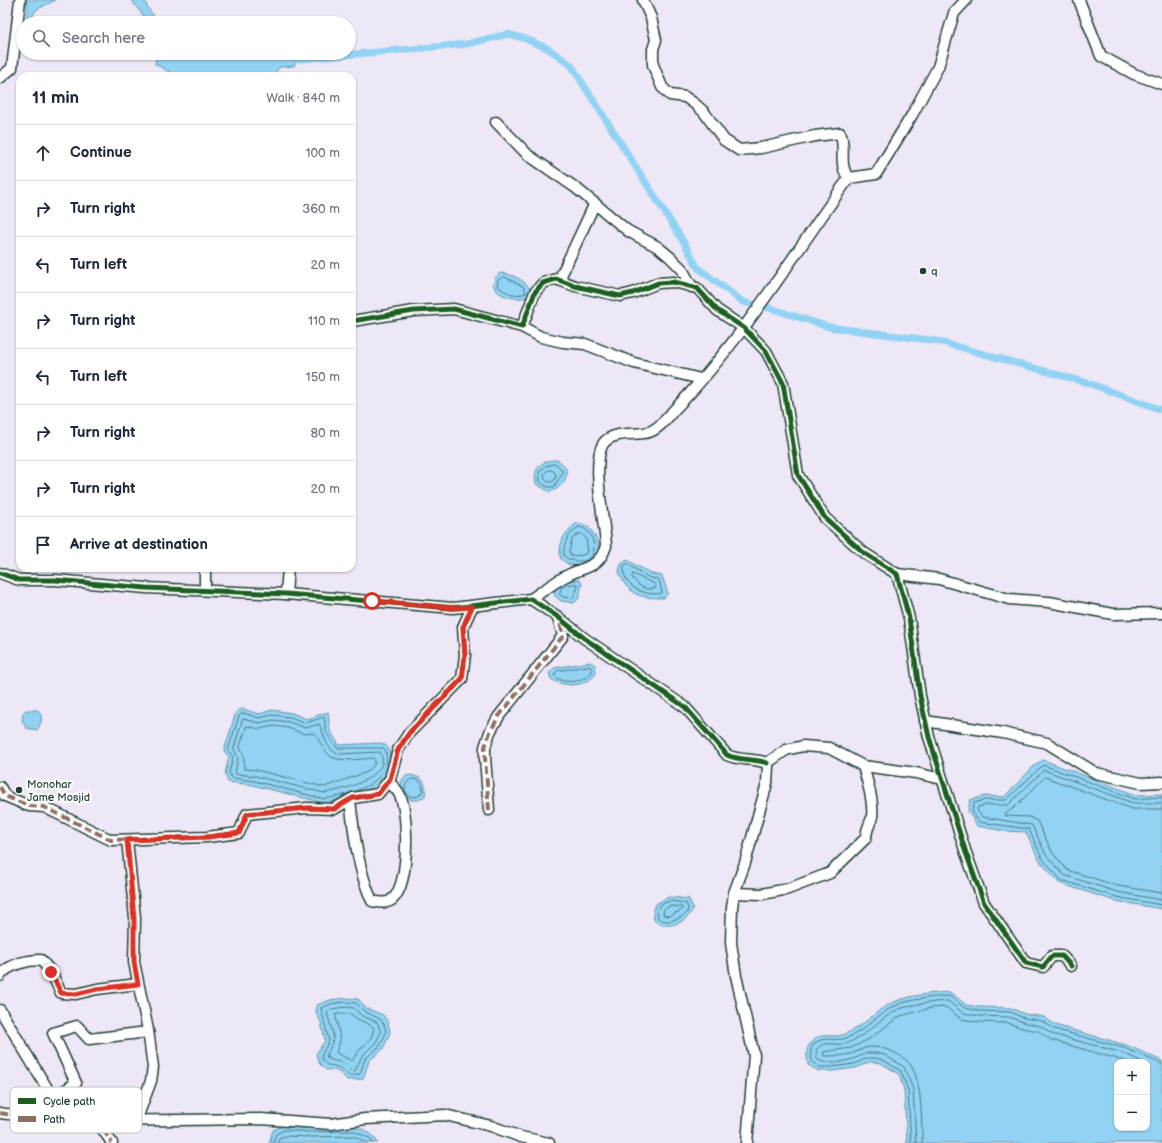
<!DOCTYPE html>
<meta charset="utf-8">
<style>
body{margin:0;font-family:"Balsamiq Sans",sans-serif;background:#f2f2f3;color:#1f2937}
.controls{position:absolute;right:12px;bottom:12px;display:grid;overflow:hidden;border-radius:8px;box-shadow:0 1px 3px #0004}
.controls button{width:36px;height:36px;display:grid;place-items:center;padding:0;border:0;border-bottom:1px solid #e0e1e3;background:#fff;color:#1f2937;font:20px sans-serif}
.stop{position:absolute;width:12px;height:12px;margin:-9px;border:3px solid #d93025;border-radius:50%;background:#fff}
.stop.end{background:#d93025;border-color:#fff;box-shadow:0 1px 4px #0008}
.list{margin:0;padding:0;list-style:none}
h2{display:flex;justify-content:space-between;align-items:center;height:52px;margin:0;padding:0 16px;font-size:17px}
h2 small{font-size:13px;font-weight:400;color:#747a83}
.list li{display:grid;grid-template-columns:26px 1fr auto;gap:12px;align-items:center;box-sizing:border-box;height:56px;padding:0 16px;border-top:1px solid #e0e1e3}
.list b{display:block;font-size:15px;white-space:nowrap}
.list em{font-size:13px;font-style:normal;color:#747a83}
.icon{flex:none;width:22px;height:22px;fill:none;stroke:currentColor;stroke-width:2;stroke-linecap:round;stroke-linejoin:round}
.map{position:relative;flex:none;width:1162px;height:1143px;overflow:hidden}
.search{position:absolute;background:#fff;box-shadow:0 1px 3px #0004;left:16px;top:16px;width:340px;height:44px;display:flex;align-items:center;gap:10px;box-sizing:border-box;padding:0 14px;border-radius:22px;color:#747a83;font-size:15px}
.panel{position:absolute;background:#fff;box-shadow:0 1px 3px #0004;left:16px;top:72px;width:340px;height:500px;border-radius:12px}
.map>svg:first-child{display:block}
</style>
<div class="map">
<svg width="1162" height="1143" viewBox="0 0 1162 1143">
<rect width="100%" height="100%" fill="#eee7f5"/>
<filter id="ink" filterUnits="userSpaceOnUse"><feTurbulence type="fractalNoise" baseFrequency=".025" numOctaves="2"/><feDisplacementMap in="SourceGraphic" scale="8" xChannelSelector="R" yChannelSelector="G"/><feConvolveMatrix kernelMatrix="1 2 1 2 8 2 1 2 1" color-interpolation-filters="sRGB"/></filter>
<g filter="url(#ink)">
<g fill="#92d3f4" stroke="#6497a7" fill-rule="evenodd">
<polygon points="25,0 55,0 36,10 30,21 27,22 27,4"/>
<polygon points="131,0 145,0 147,7 159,23 149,23"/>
<polygon points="157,53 296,53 298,59 294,66 279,67 274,76 177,76 155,64"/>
<path d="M500 273C511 273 531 282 531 295 517 305 478 291 500 273Z"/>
<path d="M552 460H558C560 462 564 465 565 467 571 477 559 490 550 492L536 484C533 470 539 463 552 460Z"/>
<path d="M577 523C594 524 605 549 594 560 588 566 577 565 569 565L560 558C559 542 564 532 577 523Z"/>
<path d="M627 560 652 574 662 576 668 593 664 598C641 598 628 596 619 572L621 564Z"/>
<polygon points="572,580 579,580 582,583 579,598 574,603 561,601 555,596 554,592 560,584"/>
<path d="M590 662 595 665 596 674C584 687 566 688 551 679L549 673 554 668Z"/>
<path d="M242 709 259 714 272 710 292 713 307 719 328 712 330 730 339 745 380 743C388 745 389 748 390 756 393 788 348 799 324 803L253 785 228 782 225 774 229 757 224 751 235 715 237 711Z"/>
<path d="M26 710H38C44 718 41 723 37 730L26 728 22 720 23 713Z"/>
<polygon points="1043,760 1136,795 1162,794 1162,909 1115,901 1059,883 1039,860 1026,832 1004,831 977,826 968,811 970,800 985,796 1004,797 1035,765"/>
<path d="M409 775C422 776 428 783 425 796L418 800H411L402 793 401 783 404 777Z"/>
<path d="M669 897 689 899 693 908C689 922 665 932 654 920L653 909 657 903Z"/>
<path d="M950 992 966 1005 979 1007 1011 1008 1025 1014 1044 1017 1055 1025 1126 1045 1162 1061V1143H907L904 1090 899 1074 881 1063 874 1062H869L856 1068 832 1071H819L808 1065C807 1056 805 1049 811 1042 820 1031 834 1039 845 1034 864 1027 876 1009 894 1002 910 995 933 993 950 992ZM1117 1062H1147V1128H1117Z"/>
<path d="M346 998 358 999 366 1008 383 1015 388 1022 390 1033 383 1049 369 1061 363 1079 347 1080C340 1072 337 1069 326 1070L319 1063 316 1054 325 1041 321 1022 316 1013 317 1005 330 1000Z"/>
<path d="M283 1126C292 1127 302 1128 311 1128 334 1128 365 1119 378 1143H269L273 1130Z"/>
</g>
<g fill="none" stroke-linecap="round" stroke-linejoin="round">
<g stroke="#4d7981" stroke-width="1">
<path d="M505 277 524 287 526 293C516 297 504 293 497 285L498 280Z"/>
<polygon points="556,464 562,470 562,474 554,487 547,487 540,482 539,472 546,466"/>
<circle cx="550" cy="476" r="6"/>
<path d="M579 527C591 528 597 545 592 555 588 564 570 562 564 556 563 543 568 533 579 527Z"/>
<polygon points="580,533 586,538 588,552 583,555 572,556 569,552 572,539"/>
<path d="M627 564 650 578 659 579 662 593C646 597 621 587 624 566Z"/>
<path d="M633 574 655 584 656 588C644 591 638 586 632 577Z"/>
<polygon points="573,584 577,584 578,587 573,598 563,597 559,594 562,587"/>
<path d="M589 666 592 668V672C584 682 563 686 554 675L557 671Z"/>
<path d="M243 713 259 718 272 715 290 717 306 723 324 717 326 732 337 748H384C387 753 387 758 386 763 382 787 344 796 324 799L254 781 232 778 229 773 233 757 228 750 239 716Z"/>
<path d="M243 719 259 723 273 720 289 722 306 728 319 724C324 733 326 751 339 754L380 752C394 777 340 791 324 793L255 776 236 774 235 772 238 758 234 749Z"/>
<path d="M247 726 259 729 274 726 288 728 304 734 314 733C319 739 322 748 328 754 335 763 362 759 373 758L375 760 374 765 367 772 324 787 256 770 244 769V756L240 747Z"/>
<circle cx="414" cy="788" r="9"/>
<polyline points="1162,797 1135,799 1043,765 1006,800 985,800 974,803 972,811 979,822 1029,829 1042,858 1061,880 1116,897 1162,905"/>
<polyline points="1162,803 1133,803 1044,770 1008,805 986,805 978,807 977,810 982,817 1032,825 1046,855 1064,875 1117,892 1162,900"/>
<polyline points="1162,809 1132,809 1045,777 1014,808 1005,814 1006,816 1029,817 1037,821 1052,852 1067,870 1118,886 1162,893"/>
<path d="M670 901 686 903 688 908 687 913C679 919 667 925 658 918L657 911 660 905Z"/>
<polygon points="671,906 682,907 683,909 670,916 663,915 664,909"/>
<path d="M346 1002 356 1003 364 1011 380 1019 384 1024 386 1032 380 1046 365 1059 360 1074 349 1076C342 1068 338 1066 327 1065L323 1061 321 1056 329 1041 321 1008 331 1004Z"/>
<path d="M346 1007 354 1008 362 1016 377 1022 381 1032 376 1042 362 1056 355 1071C349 1071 349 1066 344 1064 338 1060 330 1062 326 1056 338 1034 332 1034 327 1012L332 1009Z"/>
<path d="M336 1014H351C359 1022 368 1022 374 1028L371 1038 358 1052 352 1061 336 1053 340 1041Z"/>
<polyline points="273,1143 276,1134 284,1130 310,1132 354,1131 371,1139 373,1143"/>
<polyline points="278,1143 279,1138 285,1136 310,1137 353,1136 368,1143"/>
<path d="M911 1143 908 1090 901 1071 883 1060 875 1058H868L854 1064 832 1067H820L812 1062C811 1055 809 1050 814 1044 823 1035 836 1042 847 1038 865 1031 877 1014 895 1006 909 999 933 997 949 996L965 1008 979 1011 1010 1012 1024 1018 1042 1021 1054 1029 1124 1048 1162 1064"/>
<path d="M916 1143 913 1089 904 1067 885 1055 875 1053H867L853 1059 841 1062H822L817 1059C816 1054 815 1050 819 1047 826 1040 839 1047 848 1043 867 1035 879 1019 897 1010 910 1004 933 1002 948 1001L963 1013 979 1016 1009 1017 1023 1022 1040 1026 1052 1034 1123 1053 1143 1062"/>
<path d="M922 1143C922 1122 922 1085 912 1067 904 1054 883 1046 869 1047 862 1048 857 1052 851 1054 843 1056 833 1056 824 1056L823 1052 851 1048 869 1039 900 1016 931 1008 946 1007 961 1019 978 1022 1008 1023 1022 1028 1038 1031 1051 1040 1128 1062"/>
</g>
<polyline stroke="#92d3f4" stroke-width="7" points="289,60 467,44 508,34 526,39 549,49 571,65 683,241 698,268 743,302 773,309 829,327 937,341 1088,383 1162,410"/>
<defs>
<g id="minor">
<path d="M643 0 651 18 656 40 653 49V65L662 87 670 95 685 97 695 104 704 112 724 140 739 150 761 148 815 136 840 133C847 147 837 165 849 178"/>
<polyline points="1079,0 1101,56 1134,74 1162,84"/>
<polyline points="0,78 12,68 20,0"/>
<polyline points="496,122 528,155 576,188 628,231 658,247 670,257 682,269 692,287"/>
<polyline points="559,280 595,203"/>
<polyline points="352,321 414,311 454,309 522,327 535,292 543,283 556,279 575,286 620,296 633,293 658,283 674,282 697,288 717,310 744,328 766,351 783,383 798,475 825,518 864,553 897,574 909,618 920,696 929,737 966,853 984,903 1026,963 1043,967 1052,956 1062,956 1071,966"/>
<polyline points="522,327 541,337 563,342 585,344 634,363 701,379"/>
<polyline points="205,568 205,590"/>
<path d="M0 573 19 580H55L146 588 286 594 453 608 531 599 558 617 584 638 685 707 727 755C739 761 754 758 767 763"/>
<polyline points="897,574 939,579 1009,599 1049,602 1113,614 1162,613"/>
<polyline points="286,594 288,568"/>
<path d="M531 599C543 591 556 581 568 575 586 566 599 568 606 546 605 522 591 464 603 444 612 430 636 436 649 432 659 429 667 418 674 410 742 341 792 256 849 178L876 174 912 115 938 67 954 13 966 0"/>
<polyline points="925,721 1003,733 1047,743 1096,773 1141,783 1162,782"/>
<polyline points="767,763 786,750 803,746 829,748 863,766 916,773 942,779"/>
<polyline points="0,787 5,796 29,806 44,807 111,840 207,837 239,833 247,814 307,808 334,809 353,798 378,794 390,779 398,750 409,733 462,679 465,655 463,627 472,607"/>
<path d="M350 800C354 834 358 870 372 901 378 902 384 904 390 901 410 890 408 820 402 801 400 792 395 787 388 782"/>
<polyline points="489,810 485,758 485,747 490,732 499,716 563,636 558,617"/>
<polyline points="127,840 135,918 134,962 148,1030 153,1067 151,1081 136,1121"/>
<path d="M734 893 762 894 788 889 830 873 866 838C866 829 870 825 872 817 874 801 867 781 863 766"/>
<path d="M0 976C8 964 28 960 41 960L51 972 61 993 76 994 97 989 138 984"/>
<polyline points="0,1010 53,1098 76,1083 53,1033 77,1026 89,1039 148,1032"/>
<path d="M0 1113C13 1116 21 1113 33 1111 40 1110 88 1118 94 1121 102 1126 107 1136 112 1143"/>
<polyline points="94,1121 261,1119 331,1124 365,1119 445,1115 491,1126 521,1137 549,1143"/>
<polyline points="747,1143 754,1055 736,976 731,943 732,907 734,893 745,863 767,783 768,766 767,763"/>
</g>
</defs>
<use href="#minor" stroke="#1f3d34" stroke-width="13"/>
<use href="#minor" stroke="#fff" stroke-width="10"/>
<g stroke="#8d6e63" stroke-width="4" stroke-dasharray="8 4" stroke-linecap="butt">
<polyline points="0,787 5,796 29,806 44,807 111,840 207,837 239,833 247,814 307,808 334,809 353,798 378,794 390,779 398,750 409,733 462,679 465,655 463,627 472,607"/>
<polyline points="489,810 485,758 485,747 490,732 499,716 563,636 559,619"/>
<path d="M0 1113C13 1116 21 1113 33 1111 40 1110 88 1118 94 1121 102 1126 107 1136 112 1143"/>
</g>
<defs>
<g id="cycleway">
<polyline points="352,321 414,311 454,309 522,327 535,292 543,283 556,279 575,286 620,296 633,293 658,283 674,282 697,288 717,310 744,328 766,351 783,383 798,475 825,518 864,553 897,574 909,618 920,696 929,737 966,853 984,903 1026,963 1043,967 1052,956 1062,956 1071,966"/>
<path d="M0 573 19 580H55L146 588 286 594 453 608 531 599 558 617 584 638 685 707 727 755C739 761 754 758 767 763"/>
</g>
</defs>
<use href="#cycleway" stroke="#fff" stroke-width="8"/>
<use href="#cycleway" stroke="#1b5e20" stroke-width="5"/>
</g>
</g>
<g fill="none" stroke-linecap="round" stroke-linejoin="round" filter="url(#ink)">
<polyline stroke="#d93025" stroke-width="5" points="51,972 61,993 76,994 97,989 138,984 134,962 134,918 127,840 207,837 239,833 247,814 307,808 334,809 353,798 378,794 390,779 398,750 409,733 462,679 465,655 463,627 472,607 453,608 372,601"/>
</g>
<g fill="#1f3d34" stroke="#fff" stroke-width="1.5">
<circle cx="923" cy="271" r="4"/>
<circle cx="19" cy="790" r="4"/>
</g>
<g text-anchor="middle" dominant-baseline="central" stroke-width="4" stroke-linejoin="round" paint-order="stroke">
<g font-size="11" fill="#1f3d34" stroke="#fff" text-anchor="start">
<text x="931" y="271">q</text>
<text x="27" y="784">Monohar<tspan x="27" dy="13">Jame Mosjid</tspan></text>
</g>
</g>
<rect x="10" y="1087" width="132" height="46" rx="6" fill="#fff" stroke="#bcc5c2" stroke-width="1"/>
<rect x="18" y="1098" width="18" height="6" fill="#1b5e20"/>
<rect x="18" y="1116" width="18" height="6" fill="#8d6e63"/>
<g font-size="11" fill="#1f3d34">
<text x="43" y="1105">Cycle path</text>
<text x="43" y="1123">Path</text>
</g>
</svg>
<div class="controls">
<button>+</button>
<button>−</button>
</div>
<div class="stop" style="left:372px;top:601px"></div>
<div class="stop end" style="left:51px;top:972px"></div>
<div class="search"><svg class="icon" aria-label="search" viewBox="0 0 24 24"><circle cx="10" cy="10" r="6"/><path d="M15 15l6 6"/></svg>Search here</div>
<section class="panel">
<h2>11 min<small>Walk · 840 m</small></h2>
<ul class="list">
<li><svg class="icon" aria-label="ahead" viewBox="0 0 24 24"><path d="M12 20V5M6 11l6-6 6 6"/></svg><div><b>Continue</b></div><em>100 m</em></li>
<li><svg class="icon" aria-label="right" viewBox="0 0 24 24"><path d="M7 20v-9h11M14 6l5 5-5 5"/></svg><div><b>Turn right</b></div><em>360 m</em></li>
<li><svg class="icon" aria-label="left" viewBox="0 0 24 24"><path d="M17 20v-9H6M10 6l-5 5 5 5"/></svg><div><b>Turn left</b></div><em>20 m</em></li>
<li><svg class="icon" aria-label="right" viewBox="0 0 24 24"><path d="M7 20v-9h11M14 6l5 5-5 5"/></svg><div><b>Turn right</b></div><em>110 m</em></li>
<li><svg class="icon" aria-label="left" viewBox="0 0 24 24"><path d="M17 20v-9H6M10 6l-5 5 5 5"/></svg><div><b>Turn left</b></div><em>150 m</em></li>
<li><svg class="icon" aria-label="right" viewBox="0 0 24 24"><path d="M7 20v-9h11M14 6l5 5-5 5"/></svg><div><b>Turn right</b></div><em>80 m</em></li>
<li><svg class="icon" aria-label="right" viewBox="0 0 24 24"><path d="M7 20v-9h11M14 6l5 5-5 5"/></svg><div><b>Turn right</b></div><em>20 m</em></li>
<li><svg class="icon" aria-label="arrive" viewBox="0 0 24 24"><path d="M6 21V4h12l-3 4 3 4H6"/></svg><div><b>Arrive at destination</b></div></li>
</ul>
</section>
</div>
